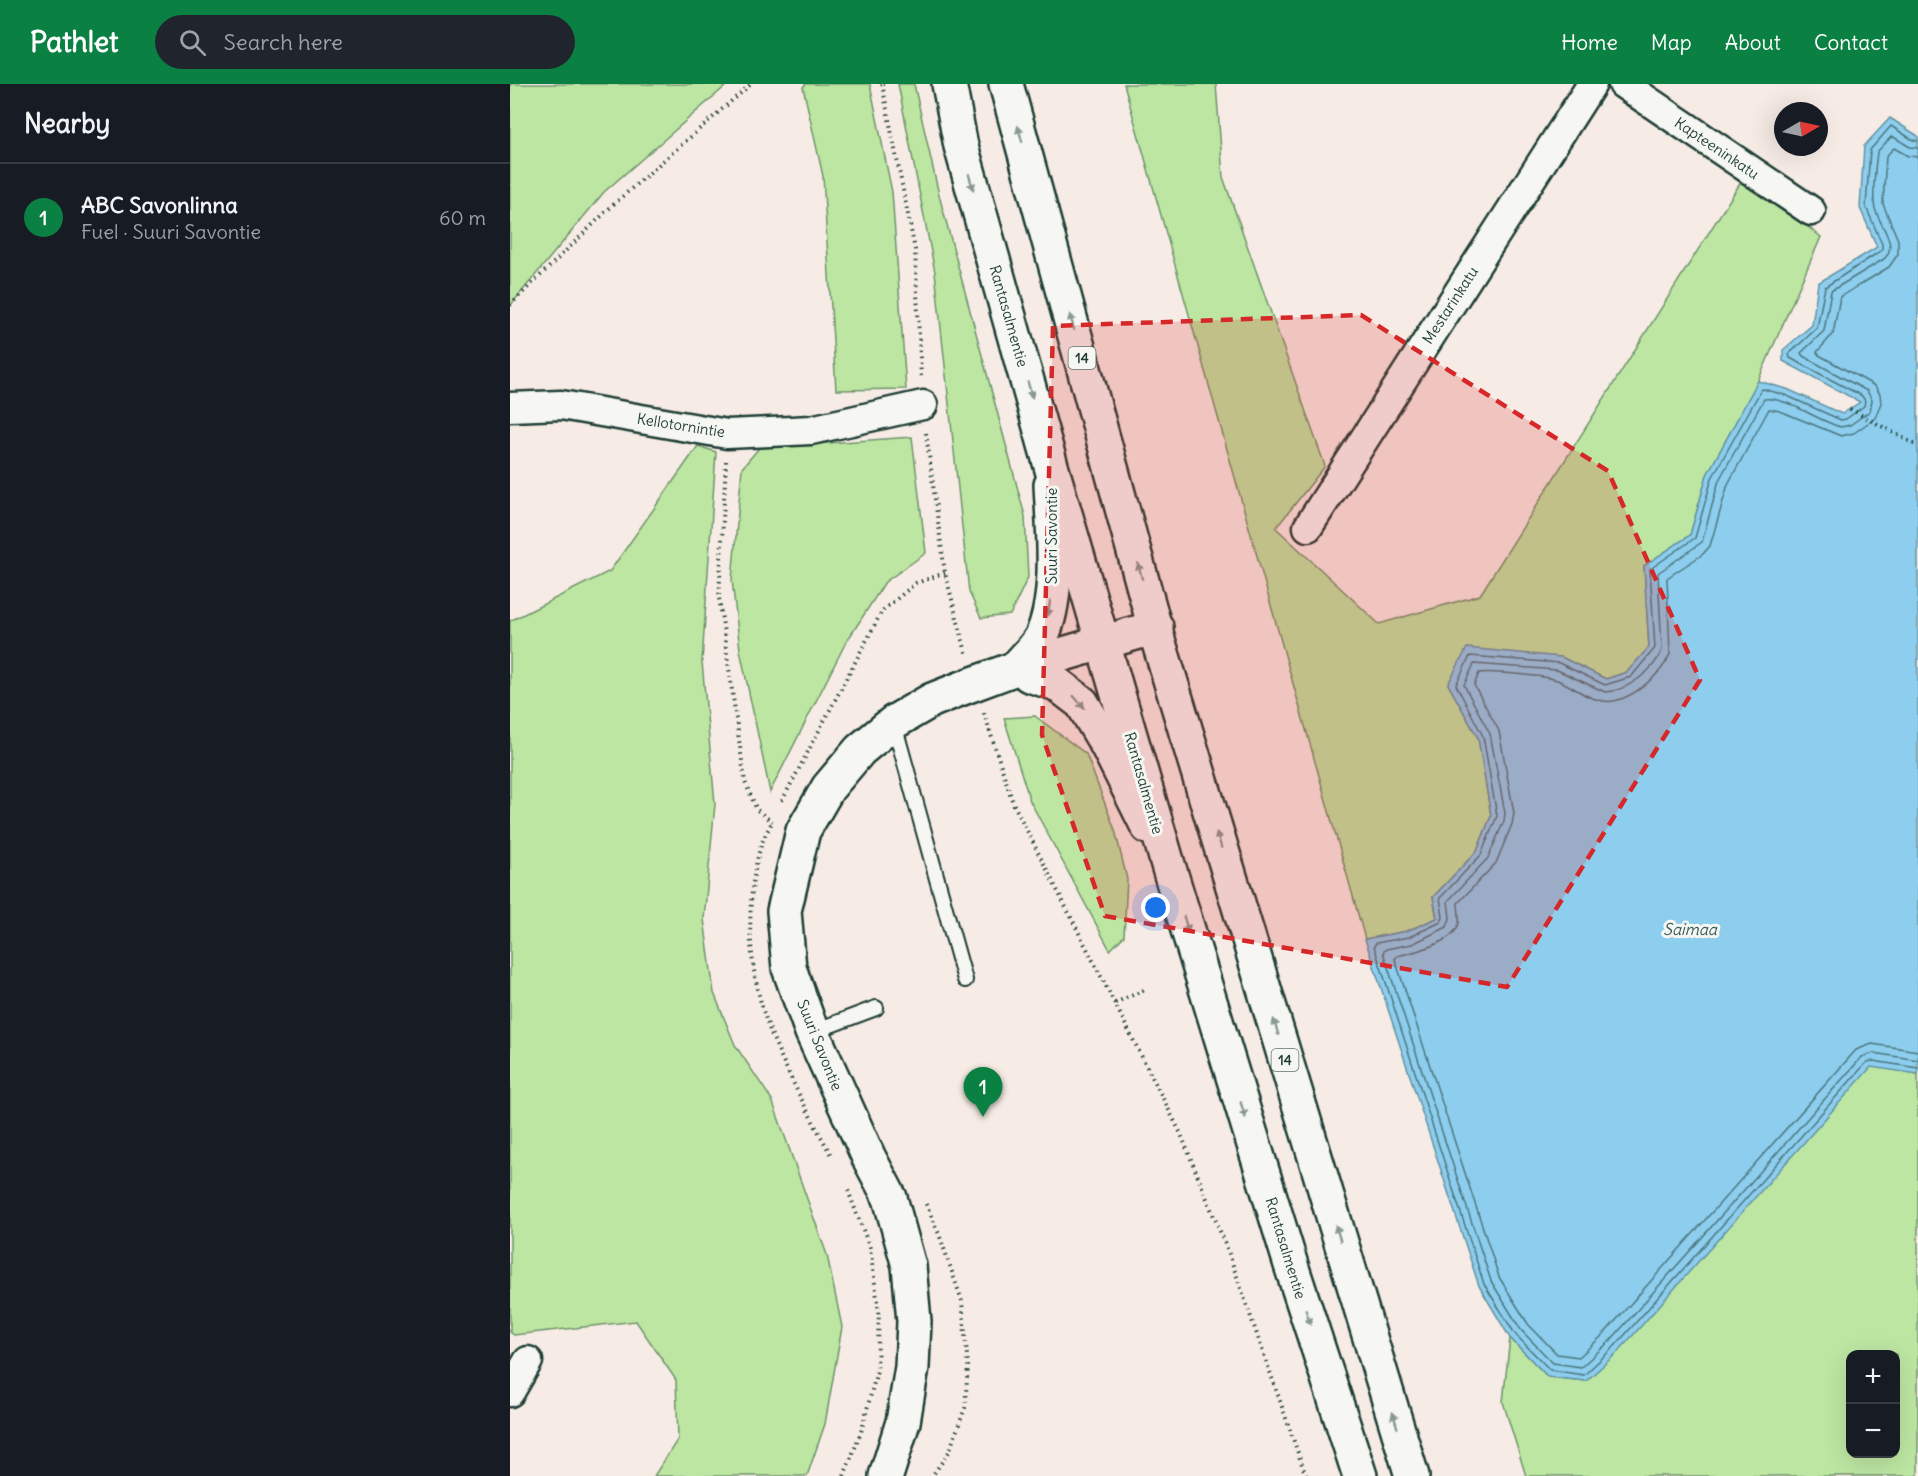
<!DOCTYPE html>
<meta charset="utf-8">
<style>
body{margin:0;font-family:Delius,sans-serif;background:#20242c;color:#f1f3f6}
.controls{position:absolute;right:18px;bottom:18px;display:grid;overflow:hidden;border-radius:12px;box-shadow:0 6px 24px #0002}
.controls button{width:54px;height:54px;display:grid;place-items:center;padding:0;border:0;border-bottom:2px solid #363941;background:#171b24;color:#f1f3f6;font:30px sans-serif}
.compass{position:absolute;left:1264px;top:18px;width:54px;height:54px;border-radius:50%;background:#171b24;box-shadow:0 6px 24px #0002;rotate:81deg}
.you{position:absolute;left:646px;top:824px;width:21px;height:21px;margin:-15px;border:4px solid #fff;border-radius:50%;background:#1a73e8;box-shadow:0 0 0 9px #1a73e833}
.badge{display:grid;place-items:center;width:39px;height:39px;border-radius:50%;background:#0b8043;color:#fff;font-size:20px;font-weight:700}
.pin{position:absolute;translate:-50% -50px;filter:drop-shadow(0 2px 3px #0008)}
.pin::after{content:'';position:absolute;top:32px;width:21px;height:18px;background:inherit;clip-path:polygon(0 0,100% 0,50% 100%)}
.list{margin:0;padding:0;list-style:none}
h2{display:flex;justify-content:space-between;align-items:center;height:78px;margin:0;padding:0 24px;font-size:26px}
h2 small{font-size:20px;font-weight:400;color:#9ea1a6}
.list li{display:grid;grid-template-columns:39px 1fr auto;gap:18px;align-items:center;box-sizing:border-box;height:108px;padding:0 24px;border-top:2px solid #363941}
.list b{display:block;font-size:22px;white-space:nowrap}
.list p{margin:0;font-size:20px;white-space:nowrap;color:#9ea1a6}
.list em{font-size:20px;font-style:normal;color:#9ea1a6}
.icon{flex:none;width:33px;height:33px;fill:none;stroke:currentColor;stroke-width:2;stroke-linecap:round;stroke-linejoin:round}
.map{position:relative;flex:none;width:1408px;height:1392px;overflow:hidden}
header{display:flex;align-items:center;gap:36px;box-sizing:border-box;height:84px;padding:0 30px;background:#0b8043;color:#fff}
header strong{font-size:28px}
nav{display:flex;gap:33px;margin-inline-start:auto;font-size:21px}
.search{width:420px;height:54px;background:#20242c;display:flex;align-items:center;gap:15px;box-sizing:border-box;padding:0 21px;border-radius:33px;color:#9ea1a6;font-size:22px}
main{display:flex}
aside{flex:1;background:#171b24}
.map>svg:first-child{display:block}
</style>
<header>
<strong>Pathlet</strong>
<div class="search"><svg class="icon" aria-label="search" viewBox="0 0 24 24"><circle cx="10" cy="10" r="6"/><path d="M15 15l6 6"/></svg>Search here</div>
<nav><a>Home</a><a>Map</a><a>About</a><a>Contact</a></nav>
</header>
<main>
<aside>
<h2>Nearby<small></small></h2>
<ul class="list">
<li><span class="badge">1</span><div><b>ABC Savonlinna</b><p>Fuel · Suuri Savontie</p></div><em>60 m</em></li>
</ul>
</aside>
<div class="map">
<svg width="1408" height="1392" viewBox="0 0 1408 1392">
<rect width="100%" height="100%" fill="#f7ece5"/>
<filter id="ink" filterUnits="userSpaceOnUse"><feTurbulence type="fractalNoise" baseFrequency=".0167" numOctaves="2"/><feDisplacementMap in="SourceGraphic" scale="12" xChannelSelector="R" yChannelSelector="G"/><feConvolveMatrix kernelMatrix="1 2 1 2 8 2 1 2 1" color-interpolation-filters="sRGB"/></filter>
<g filter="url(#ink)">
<g fill="#bde6a2" stroke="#6e926b" stroke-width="1.5" fill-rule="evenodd">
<polygon points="0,0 218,0 94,108 0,222"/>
<polygon points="296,0 360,0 382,108 396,305 326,306 313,92 293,3"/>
<polygon points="388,0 404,0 429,111 515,432 518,493 500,531 471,534 459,508 425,188"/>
<polygon points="614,0 706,0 713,93 815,382 766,444 869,540 970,511 1234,93 1311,153 1248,297 1197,391 1180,451 1134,482 1139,564 1117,588 1096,595 1051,573 938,600 968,654 981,732 967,767 923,813 927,834 897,847 855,855"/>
<polygon points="402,353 416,469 375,498 335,560 260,708 230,566 222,496 232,384 249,364"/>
<polygon points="188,362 206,368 192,578 205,720 194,835 204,909 225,961 262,1016 317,1171 332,1243 315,1340 297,1392 144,1392 168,1355 166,1296 126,1237 4,1251 0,1248 0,537 100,487"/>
<polygon points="525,632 576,670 605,746 617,795 614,852 600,866 520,717 494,634"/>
<path d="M1361 982 1408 990V1392H1016L993 1318 1000 1254 1038 1293 1076 1297 1109 1266ZM1340 1270H1386V1370H1340Z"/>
</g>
<polygon fill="#8dcdee" stroke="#6193a4" stroke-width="1.5" points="1380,34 1408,52 1408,990 1361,983 1109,1267 1076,1297 1038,1293 1000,1254 969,1202 855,855 897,847 927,834 923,813 967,767 981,732 968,654 938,600 957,564 1051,573 1096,595 1117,588 1139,563 1134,482 1180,451 1197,391 1248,297 1277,305 1332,330 1350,318 1273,277 1273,266 1302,241 1308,199 1367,163 1350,124 1354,62"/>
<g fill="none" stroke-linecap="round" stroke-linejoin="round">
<g stroke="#4b777e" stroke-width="1.5">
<polyline points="1408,57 1403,56 1381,42 1360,66 1356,123 1372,160 1372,166 1315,203 1307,244 1279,270 1280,274 1352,312 1355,317 1354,322 1336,335 1331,336 1275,311 1253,305 1251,306 1202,394 1185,454 1140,485 1145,564 1121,593 1095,601 1049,579 960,572 946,601 973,652 987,732 971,771 930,814 933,833 931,838 899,853 866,859 864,862 974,1200 1005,1250 1040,1286 1074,1291 1105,1262 1357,978 1363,977 1408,984"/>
<path d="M1408 64 1400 63 1382 52 1367 68C1365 84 1363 103 1364 119 1365 138 1391 159 1374 175L1321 207 1314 247 1291 269 1293 272 1357 307 1362 316 1360 327 1340 341 1331 343C1309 338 1276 312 1254 315L1209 396 1192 458 1148 489 1152 566C1144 587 1117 607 1095 608L1047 586 964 580 954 601 980 650 995 729 994 737 978 774 938 817 940 834 937 843 902 860 876 865 873 868 981 1197 1011 1246 1043 1279 1071 1283 1100 1257 1352 973 1363 969 1408 976"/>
<path d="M1408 73 1398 72 1384 64 1376 72 1373 120 1388 156V170L1379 183 1330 213 1323 250 1307 268 1309 271 1365 302 1370 310 1371 319 1365 334 1344 349 1331 352 1270 327 1259 325 1218 400 1200 462 1193 470 1157 494 1160 570C1152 591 1117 621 1093 617 1076 615 1062 601 1047 596 1036 592 981 587 969 589L964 601 989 647 1004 729 1002 740 986 779 948 819C948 826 950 832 949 839 944 859 905 868 887 872L885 875 989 1193 1018 1240 1047 1270 1069 1273 1093 1251 1346 966 1362 960 1408 967"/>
</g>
<defs>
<g id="lane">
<polyline points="384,640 455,896"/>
<polyline points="302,948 366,924"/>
</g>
<g id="street">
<polyline points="1113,0 1301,127"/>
<polyline points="0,323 51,321 217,350 301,346 413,321"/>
<polyline points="798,443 1082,0"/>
<polyline points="0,1308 18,1277"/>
</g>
<g id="secondary">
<path d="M506 584C515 573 530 560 534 547 550 506 543 445 541 401"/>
<polyline points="519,591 547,600 572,619 597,661 638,743"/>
<polyline points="376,1392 393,1338 402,1283 404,1237 399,1182 380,1114 359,1074 302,948 279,884 274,827 293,747 318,704 350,666 384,638 422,616 455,603 506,584 646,543"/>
</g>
<g id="highway">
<polyline points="439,0 451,62 541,382 659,784 781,1181 850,1392"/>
<polyline points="496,0 649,559 902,1392"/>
</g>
</defs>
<use href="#lane" stroke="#1f3d34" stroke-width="18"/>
<use href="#street" stroke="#1f3d34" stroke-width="33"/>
<use href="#secondary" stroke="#1f3d34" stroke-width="38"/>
<use href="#highway" stroke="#1f3d34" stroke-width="38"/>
<g stroke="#1f3d34" stroke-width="4" stroke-dasharray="1.5 4.5" stroke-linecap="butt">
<polyline points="372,0 405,166 411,294"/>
<polyline points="0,221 105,119 241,0"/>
<polyline points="1340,325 1408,362"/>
<polyline points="416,349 435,489 457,572"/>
<polyline points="216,377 209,514 235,698 247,726 262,738"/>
<polyline points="474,629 503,719 670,1048 718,1167 796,1392"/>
<polyline points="272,717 372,527 406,499 435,489"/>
<path d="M261 740C257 748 252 757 250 765 233 825 239 897 263 954 280 995 301 1034 322 1073"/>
<polyline points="605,919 636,905"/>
<polyline points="416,1120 429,1150 452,1217 458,1282 455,1324 439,1368 422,1392"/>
<polyline points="334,1392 351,1348 367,1287 369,1228 360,1164 337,1104"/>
</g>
<use href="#lane" stroke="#f6f6f2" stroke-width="14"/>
<use href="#street" stroke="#f6f6f2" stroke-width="28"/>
<use href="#secondary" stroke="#f6f6f2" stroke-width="33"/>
<use href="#highway" stroke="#f6f6f2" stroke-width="33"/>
</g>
<defs><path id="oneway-solid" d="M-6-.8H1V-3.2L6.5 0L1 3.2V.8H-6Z" transform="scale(1.5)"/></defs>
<g fill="#8a9a93">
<use href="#oneway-solid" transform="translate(510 50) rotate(-105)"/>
<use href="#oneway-solid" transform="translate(461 98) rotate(74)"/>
<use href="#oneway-solid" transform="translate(562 238) rotate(-105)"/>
<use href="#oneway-solid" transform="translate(520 306) rotate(74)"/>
<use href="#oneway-solid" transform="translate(630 487) rotate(-105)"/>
<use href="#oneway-solid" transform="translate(539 524) rotate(99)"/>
<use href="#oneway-solid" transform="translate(569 618) rotate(48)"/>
<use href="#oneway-solid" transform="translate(709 756) rotate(-107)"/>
<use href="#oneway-solid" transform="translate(676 840) rotate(73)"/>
<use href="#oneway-solid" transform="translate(766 943) rotate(-107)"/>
<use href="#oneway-solid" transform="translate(733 1026) rotate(73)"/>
<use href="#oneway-solid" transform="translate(828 1149) rotate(-107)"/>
<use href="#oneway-solid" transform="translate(798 1233) rotate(72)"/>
<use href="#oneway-solid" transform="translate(885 1336) rotate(-107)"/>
</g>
</g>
<path fill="#d62828" fill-opacity="0.2" stroke="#d62828" stroke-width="4.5" stroke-dasharray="12 8" stroke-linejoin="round" d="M851 231 1098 387 1190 596 997 903 595 832 532 651 543 242Z"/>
<g text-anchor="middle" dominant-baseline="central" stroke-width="6" stroke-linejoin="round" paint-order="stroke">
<g fill="#f6f6f2" stroke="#60746d" stroke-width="1.5">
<rect x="558.5" y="263" width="27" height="22" rx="4.5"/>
<rect x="761.5" y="965" width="27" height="22" rx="4.5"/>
</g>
<g font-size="14" font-weight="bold" fill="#1f3d34">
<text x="572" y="274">14</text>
<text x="775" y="976">14</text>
</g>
<g font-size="15" fill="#1f3d34" stroke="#f6f6f2">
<text transform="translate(1207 64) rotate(34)">Kapteeninkatu</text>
<text transform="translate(940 221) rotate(-57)">Mestarinkatu</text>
<text transform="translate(499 232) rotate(74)">Rantasalmentie</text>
<text transform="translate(171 341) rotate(9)">Kellotornintie</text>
<text transform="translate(541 452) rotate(-90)">Suuri Savontie</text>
<text transform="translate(634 699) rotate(74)">Rantasalmentie</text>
<text transform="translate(310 961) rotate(68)">Suuri Savontie</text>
<text transform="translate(776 1164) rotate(73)">Rantasalmentie</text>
</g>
<g font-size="16" font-style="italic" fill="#355a59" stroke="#f6f6f2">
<text x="1180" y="845">Saimaa</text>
</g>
</g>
</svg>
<div class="controls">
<button>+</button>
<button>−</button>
</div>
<svg class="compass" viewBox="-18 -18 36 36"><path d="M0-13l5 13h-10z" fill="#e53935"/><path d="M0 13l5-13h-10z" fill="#9ea1a6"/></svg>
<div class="you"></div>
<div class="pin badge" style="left:473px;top:1033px">1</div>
</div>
</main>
